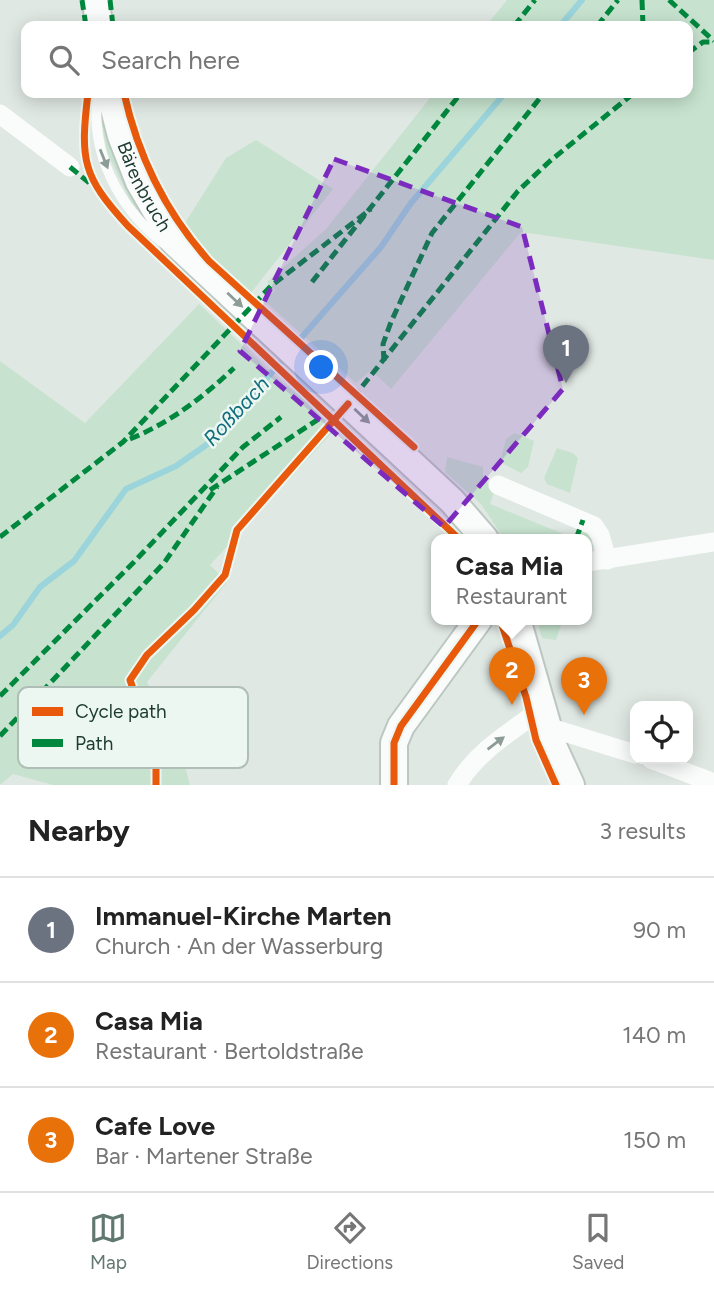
<!DOCTYPE html>
<meta charset="utf-8">
<style>
body{margin:0;font-family:Figtree,sans-serif;background:#f6f6f6;color:#222}
.controls{position:absolute;right:21px;bottom:21px;display:grid;overflow:hidden;border-radius:14px;box-shadow:0 4px 18px #0003}
.controls button{width:63px;height:63px;display:grid;place-items:center;padding:0;border:0;border-bottom:2px solid #e0e0e0;background:#fff;color:#222;font:35px sans-serif}
.you{position:absolute;left:322px;top:368px;width:24px;height:24px;margin:-18px;border:5px solid #fff;border-radius:50%;background:#1a73e8;box-shadow:0 0 0 10px #1a73e833}
.badge{display:grid;place-items:center;width:46px;height:46px;border-radius:50%;background:#617870;color:#fff;font-size:23px;font-weight:700}
.pin{position:absolute;translate:-50% -58px;filter:drop-shadow(0 2px 4px #0008)}
.pin::after{content:'';position:absolute;top:37px;width:24px;height:21px;background:inherit;clip-path:polygon(0 0,100% 0,50% 100%)}
.popup{position:absolute;left:431px;top:534px;width:161px;height:91px;box-sizing:border-box;display:grid;place-content:center;border-radius:14px;background:#fff;filter:drop-shadow(0 2px 5px #0005);font-size:23px;white-space:nowrap;color:#767676}
.popup b{font-size:26px;color:#222}
.popup::after{content:'';position:absolute;left:50%;top:100%;margin-left:-14px;border:14px solid transparent;border-top-color:#fff}
.list{margin:0;padding:0;list-style:none}
h2{display:flex;justify-content:space-between;align-items:center;height:91px;margin:0;padding:0 28px;font-size:30px}
h2 small{font-size:23px;font-weight:400;color:#767676}
.list li{display:grid;grid-template-columns:46px 1fr auto;gap:21px;align-items:center;box-sizing:border-box;height:105px;padding:0 28px;border-top:2px solid #e0e0e0}
.list b{display:block;font-size:26px;white-space:nowrap}
.list p{margin:0;font-size:23px;white-space:nowrap;color:#767676}
.list em{font-size:23px;font-style:normal;color:#767676}
.icon{flex:none;width:38px;height:38px;fill:none;stroke:currentColor;stroke-width:2;stroke-linecap:round;stroke-linejoin:round}
.map{position:relative;flex:none;width:714px;height:785px;overflow:hidden}
.search{position:absolute;background:#fff;box-shadow:0 4px 18px #0003;left:21px;right:21px;top:21px;height:77px;display:flex;align-items:center;gap:18px;box-sizing:border-box;padding:0 24px;border-radius:14px;color:#767676;font-size:26px}
.sheet{height:406px;background:#fff}
nav{display:flex;justify-content:space-around;align-items:center;box-sizing:border-box;height:98px;border-top:2px solid #e0e0e0;background:#fff;font-size:19px;color:#767676}
nav a{display:grid;justify-items:center;gap:4px}
nav .on{color:#617870}
.map>svg:first-child{display:block}
</style>
<div class="map">
<svg width="714" height="785" viewBox="0 0 714 785">
<rect width="100%" height="100%" fill="#e0e8e4"/>
<g fill="#c7e3cf">
<polygon points="507,0 714,0 714,260 521,232 391,389 371,370 356,383 265,301 275,290 267,282 326,229 434,93 688,93 688,26 486,26"/>
<polygon points="105,119 140,208 135,211 107,152 101,120"/>
<polygon points="256,140 333,189 250,294 200,251 185,223 226,158"/>
<polygon points="199,304 279,380 339,425 210,565 227,582 147,682 183,759 190,785 53,785 13,774 0,785 0,361 85,423"/>
<polygon points="515,433 534,441 528,467 521,473 500,462 506,439"/>
<polygon points="557,448 573,453 578,458 570,493 547,484 544,478"/>
<polygon points="447,457 483,467 483,479 495,489 490,504 573,538 579,524 588,529 595,547 587,548 587,539 504,539 481,504 445,472"/>
<polygon points="537,619 563,619 556,640 542,638"/>
</g>
<g fill="none" stroke-linecap="round" stroke-linejoin="round">
<g stroke="#9bd4db" stroke-width="6">
<polyline points="560,26 582,0"/>
<polyline points="294,346 381,247 411,203 505,93"/>
<polyline points="0,636 13,625 40,587 74,561 126,489 176,466 212,441 287,355"/>
</g>
<defs>
<g id="secondary">
<polyline points="96,0 99,26"/>
<path id="s1" d="M110 93 121 136 139 182 174 242 452 501 485 539"/>
<polyline points="517,619 554,748 571,785"/>
<polyline points="394,785 394,743 401,726 479,619"/>
</g>
</defs>
<use href="#secondary" stroke="#bcc7c2" stroke-width="30"/>
<path stroke="#fafcfb" stroke-width="10" d="M98 93C89 153 119 209 166 245"/>
<g stroke="#fafcfb" stroke-width="19">
<polyline points="0,114 70,167"/>
<polyline points="498,485 594,526 600,535 607,560"/>
<polyline points="587,562 714,542"/>
<polyline points="548,727 635,754"/>
<polyline points="651,759 714,783"/>
<path d="M457 785C477 751 512 731 543 708"/>
</g>
<use href="#secondary" stroke="#fafcfb" stroke-width="26"/>
<g stroke="#00873e" stroke-width="5" stroke-dasharray="10 5" stroke-linecap="butt">
<polyline points="82,0 86,26"/>
<polyline points="110,0 113,26"/>
<polyline points="642,0 643,26"/>
<polyline points="669,0 714,41"/>
<polyline points="514,26 535,0"/>
<polyline points="597,26 618,0"/>
<polyline points="688,53 703,42 714,42"/>
<polyline points="70,167 93,186"/>
<polyline points="312,282 461,93"/>
<polyline points="384,361 383,344 391,322 432,233 544,93"/>
<polyline points="353,398 518,191 550,161 634,93"/>
<path d="M130 439C171 422 202 398 234 368"/>
<polyline points="210,490 328,413"/>
<polyline points="0,537 123,442 271,286 371,209"/>
<polyline points="576,539 583,520"/>
<polyline points="0,696 133,563 243,447 281,417"/>
<polyline points="0,736 164,563 217,487"/>
</g>
<defs>
<g id="cycleway">
<path d="M88 93C80 160 82 176 128 226L459 539"/>
<path d="M124 93C138 156 166 213 209 261L414 447"/>
<polyline points="500,619 526,697 536,740 556,785"/>
<polyline points="156,785 156,755 130,680 147,655 194,610 225,575 237,530 348,404"/>
<polyline points="394,785 394,743 401,726 479,619"/>
</g>
</defs>
<use href="#cycleway" stroke="#edf7f2" stroke-width="11"/>
<use href="#cycleway" stroke="#e8590c" stroke-width="7"/>
</g>
<defs><path id="oneway-solid" d="M-6-.8H1V-3.2L6.5 0L1 3.2V.8H-6Z" transform="scale(1.75)"/></defs>
<g fill="#8c9c96">
<use href="#oneway-solid" transform="translate(104 159) rotate(68)"/>
<use href="#oneway-solid" transform="translate(235 300) rotate(43)"/>
<use href="#oneway-solid" transform="translate(362 416) rotate(43)"/>
<use href="#oneway-solid" transform="translate(496 743) rotate(-37)"/>
</g>
<path fill="#7b2cbf" fill-opacity="0.2" stroke="#7b2cbf" stroke-width="5" stroke-dasharray="14 9" stroke-linejoin="round" d="M334 159 522 227 563 389 444 527 240 351Z"/>
<g text-anchor="middle" dominant-baseline="central" stroke-width="5" stroke-linejoin="round" paint-order="stroke">
<g font-size="19" fill="#1d3b32" stroke="#edf7f2">
<text stroke="none"><textPath href="#s1" startOffset="100">Bärenbruch</textPath></text>
</g>
<g font-size="21" font-style="italic" fill="#116e7d" stroke="#edf7f2">
<text transform="translate(236 411) rotate(-47)">Roßbach</text>
</g>
</g>
<rect x="18" y="687" width="230" height="81" rx="10" fill="#edf7f2" stroke="#afbfb8" stroke-width="2"/>
<rect x="32" y="707" width="31" height="9" fill="#e8590c"/>
<rect x="32" y="739" width="31" height="8" fill="#00873e"/>
<g font-size="19" fill="#1d3b32">
<text x="75" y="718">Cycle path</text>
<text x="75" y="750">Path</text>
</g>
</svg>
<div class="controls">
<button><svg class="icon" aria-label="locate" viewBox="0 0 24 24"><circle cx="12" cy="12" r="6"/><path d="M12 2v4M12 18v4M2 12h4M18 12h4"/></svg></button>
</div>
<div class="you"></div>
<div class="pin badge" style="left:566px;top:383px;background:#6b7280">1</div>
<div class="pin badge" style="left:512px;top:705px;background:#e8710a">2</div>
<div class="popup"><b>Casa Mia</b>Restaurant</div>
<div class="pin badge" style="left:584px;top:715px;background:#e8710a">3</div>
<div class="search"><svg class="icon" aria-label="search" viewBox="0 0 24 24"><circle cx="10" cy="10" r="6"/><path d="M15 15l6 6"/></svg>Search here</div>
</div>
<section class="sheet">
<h2>Nearby<small>3 results</small></h2>
<ul class="list">
<li><span class="badge" style="background:#6b7280">1</span><div><b>Immanuel-Kirche Marten</b><p>Church · An der Wasserburg</p></div><em>90 m</em></li>
<li><span class="badge" style="background:#e8710a">2</span><div><b>Casa Mia</b><p>Restaurant · Bertoldstraße</p></div><em>140 m</em></li>
<li><span class="badge" style="background:#e8710a">3</span><div><b>Cafe Love</b><p>Bar · Martener Straße</p></div><em>150 m</em></li>
</ul>
</section>
<nav>
<a class="on"><svg class="icon" aria-label="map" viewBox="0 0 24 24"><path d="M3 6l6-2 6 2 6-2v14l-6 2-6-2-6 2zM9 4v14M15 6v14"/></svg>Map</a>
<a><svg class="icon" aria-label="directions" viewBox="0 0 24 24"><path d="M12 3l9 9-9 9-9-9zM9 14v-3h6M13 9l2 2-2 2"/></svg>Directions</a>
<a><svg class="icon" aria-label="saved" viewBox="0 0 24 24"><path d="M7 4h10v16l-5-4-5 4z"/></svg>Saved</a>
</nav>
